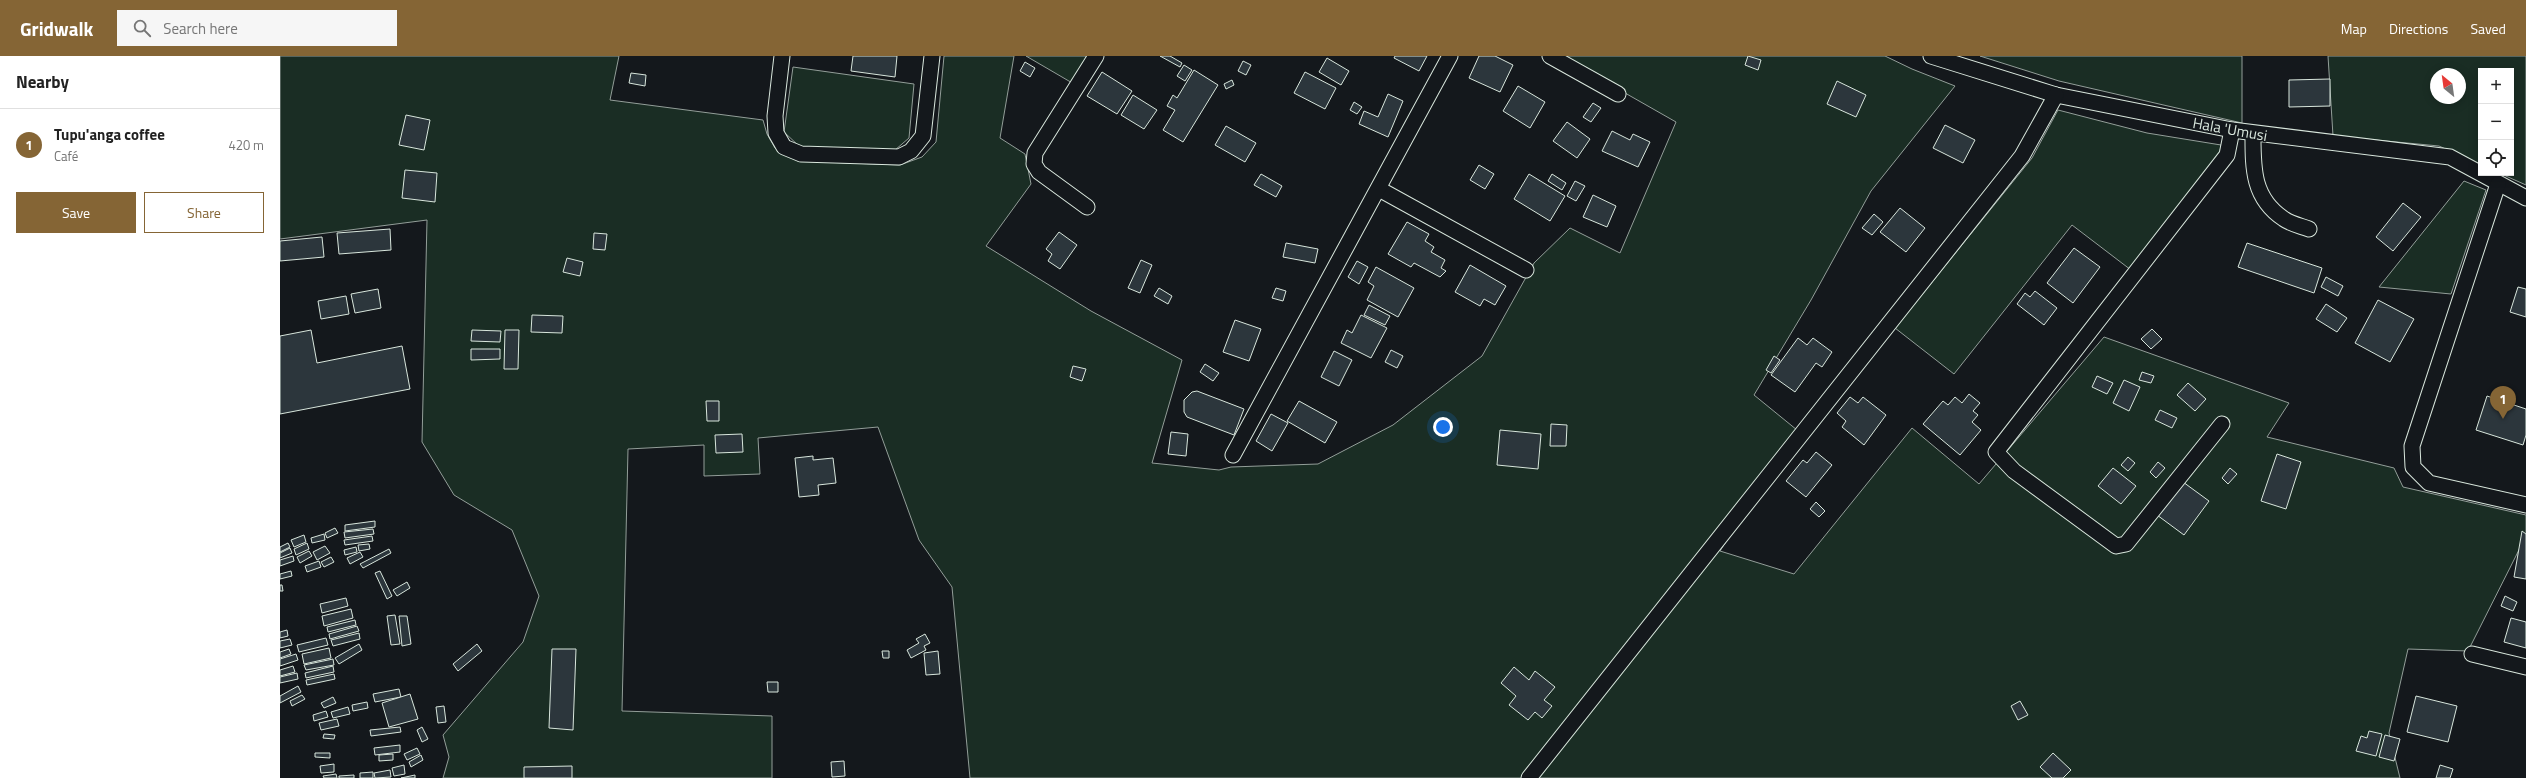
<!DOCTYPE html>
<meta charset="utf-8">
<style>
body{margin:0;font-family:"Titillium Web",sans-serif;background:#f6f6f6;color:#222}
.controls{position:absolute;right:12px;top:12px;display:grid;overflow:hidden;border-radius:0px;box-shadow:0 2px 10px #0003}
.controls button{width:36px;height:36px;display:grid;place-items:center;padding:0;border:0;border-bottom:1px solid #e0e0e0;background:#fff;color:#222;font:20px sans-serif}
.compass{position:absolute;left:2150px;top:12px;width:36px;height:36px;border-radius:50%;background:#fff;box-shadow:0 2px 10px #0003;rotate:331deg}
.you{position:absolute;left:1163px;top:371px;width:14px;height:14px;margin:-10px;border:3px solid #fff;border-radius:50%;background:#1a73e8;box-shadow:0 0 0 6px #1a73e833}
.badge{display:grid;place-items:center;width:26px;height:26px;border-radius:50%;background:#856535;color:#fff;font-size:13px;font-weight:700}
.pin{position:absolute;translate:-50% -33px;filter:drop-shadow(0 1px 2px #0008)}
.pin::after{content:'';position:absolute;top:21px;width:14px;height:12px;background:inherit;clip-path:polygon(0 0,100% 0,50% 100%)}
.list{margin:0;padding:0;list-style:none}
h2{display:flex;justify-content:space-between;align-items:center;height:52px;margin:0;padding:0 16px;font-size:17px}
h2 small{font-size:13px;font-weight:400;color:#767676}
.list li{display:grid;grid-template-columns:26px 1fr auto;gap:12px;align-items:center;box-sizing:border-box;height:72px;padding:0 16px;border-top:1px solid #e0e0e0}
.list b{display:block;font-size:15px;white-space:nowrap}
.list p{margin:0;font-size:13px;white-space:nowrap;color:#767676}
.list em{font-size:13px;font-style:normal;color:#767676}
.actions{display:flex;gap:8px;padding:12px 16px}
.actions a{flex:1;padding:9px 0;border:1px solid #856535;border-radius:0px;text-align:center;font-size:14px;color:#856535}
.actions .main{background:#856535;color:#fff}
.icon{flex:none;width:22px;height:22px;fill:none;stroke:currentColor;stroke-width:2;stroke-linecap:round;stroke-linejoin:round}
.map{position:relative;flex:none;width:2246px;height:722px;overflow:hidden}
header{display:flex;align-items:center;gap:24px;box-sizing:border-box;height:56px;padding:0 20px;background:#856535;color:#fff}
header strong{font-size:19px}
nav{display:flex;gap:22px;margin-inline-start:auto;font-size:14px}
.search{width:280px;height:36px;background:#f6f6f6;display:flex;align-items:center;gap:10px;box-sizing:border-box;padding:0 14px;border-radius:0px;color:#767676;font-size:15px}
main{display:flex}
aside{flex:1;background:#fff}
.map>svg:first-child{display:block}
</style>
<header>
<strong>Gridwalk</strong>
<div class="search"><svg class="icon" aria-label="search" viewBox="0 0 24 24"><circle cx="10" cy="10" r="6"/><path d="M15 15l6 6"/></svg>Search here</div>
<nav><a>Map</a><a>Directions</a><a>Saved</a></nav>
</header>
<main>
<aside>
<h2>Nearby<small></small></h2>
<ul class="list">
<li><span class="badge">1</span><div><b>Tupu'anga coffee</b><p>Café</p></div><em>420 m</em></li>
</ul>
<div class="actions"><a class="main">Save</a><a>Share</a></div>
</aside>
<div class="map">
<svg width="2246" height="722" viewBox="0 0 2246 722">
<rect width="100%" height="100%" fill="#14181c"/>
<g fill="#1a2d24" stroke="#939e99" fill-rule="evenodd">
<polygon points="0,0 339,0 330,44 483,64 487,78 495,92 518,105 620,109 642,101 656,86 664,0 734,0 720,82 745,98 751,128 706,190 811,255 902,304 872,407 939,414 951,411 1038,408 1113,369 1202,300 1254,207 1290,172 1340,197 1396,66 1280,0 1605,0 1632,13 1675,30 1591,135 1531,244 1474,339 1517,374 1440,495 1514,518 1632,372 1699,428 1824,281 2009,347 1987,381 2114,412 2123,431 2246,459 2246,480 2188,595 2128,593 2109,677 2120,722 690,722 672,531 639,484 598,371 478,382 480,418 424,420 424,389 348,393 342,655 492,660 492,722 163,722 169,701 163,679 243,586 259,540 232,474 174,439 142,386 147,164 0,183"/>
<polygon points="746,0 811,0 794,28"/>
<polygon points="1700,0 1962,0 1962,67 1779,25"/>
<path d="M2048 0H2246V129L2219 117H2231V15H2201V109L2159 90 2053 80ZM2156 18H2180V42H2156Z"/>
<polygon points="513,11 634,28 629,82 615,94 520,91 504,76"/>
<polygon points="1778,54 1867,77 1941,89 1939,102 1851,214 1792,169 1674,318 1615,272 1752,102"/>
<polygon points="2184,125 2206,134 2171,238 2099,231"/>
</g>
<g fill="#2c363c" stroke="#d8e6dc">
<polygon points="573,0 617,0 615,21 571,15"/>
<polygon points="880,0 890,0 902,7 900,11"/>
<polygon points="1115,0 1147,0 1139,15 1114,2"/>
<polygon points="1199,0 1215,0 1233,9 1220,36 1189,22"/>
<polygon points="1468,0 1481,4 1478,14 1465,9"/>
<polygon points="1047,2 1069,15 1061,29 1039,16"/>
<polygon points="963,5 971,9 966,19 958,15"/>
<polygon points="745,6 755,12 750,21 740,15"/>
<polygon points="904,9 912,14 905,25 897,20"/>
<polygon points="914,14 938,29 903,86 883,74 895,54 887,50 893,39 897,42"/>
<polygon points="822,16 852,35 837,58 807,40"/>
<polygon points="1025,16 1056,32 1045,53 1014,37"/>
<polygon points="351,17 366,19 365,30 349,27"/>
<polygon points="2050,23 2050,50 2009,51 2009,24"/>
<polygon points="952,24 954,29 946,33 944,28"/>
<polygon points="1557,25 1586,39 1576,61 1547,48"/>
<polygon points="1238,30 1265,46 1250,72 1223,55"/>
<polygon points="1108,38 1123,45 1108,81 1079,68 1084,55 1098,61"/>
<polygon points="853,39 877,54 864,73 841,59"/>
<polygon points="1074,46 1082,51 1077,58 1070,54"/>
<polygon points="1313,47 1321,52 1311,66 1303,61"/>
<polygon points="126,59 150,64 144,94 119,89"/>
<polygon points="1287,66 1310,83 1297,102 1273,85"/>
<polygon points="1665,69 1695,84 1683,107 1653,92"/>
<polygon points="946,70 976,87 965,106 935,89"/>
<polygon points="1332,75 1350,84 1353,78 1370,86 1358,111 1322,95"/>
<polygon points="1199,109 1214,118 1205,133 1190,124"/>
<polygon points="125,114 157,117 155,146 122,142"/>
<polygon points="981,118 1002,130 996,141 974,129"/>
<polygon points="1249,118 1285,140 1270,165 1234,143"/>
<polygon points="1272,118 1286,127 1282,134 1268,125"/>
<polygon points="1295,125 1305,130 1296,145 1287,140"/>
<polygon points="1313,139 1336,150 1327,171 1303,161"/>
<polygon points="2123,147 2141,161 2113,195 2096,181"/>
<polygon points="1620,152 1645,172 1626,196 1600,176"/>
<polygon points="1594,158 1603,166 1592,179 1582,172"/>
<polygon points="1127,166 1149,178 1145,185 1154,191 1151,196 1165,204 1161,212 1166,215 1160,221 1134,207 1131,211 1108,198"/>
<polygon points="110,173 111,194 59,198 57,177"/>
<polygon points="779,176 797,189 780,213 768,205 772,198 766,193"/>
<polygon points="314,177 327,178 325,194 313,193"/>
<polygon points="42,181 44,201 0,205 0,185"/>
<polygon points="1006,187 1038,193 1035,207 1003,201"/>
<polygon points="1967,187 2042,212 2034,237 1958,211"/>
<polygon points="1794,192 1820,211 1793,247 1767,227"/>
<polygon points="287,202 303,206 300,220 283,216"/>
<polygon points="861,204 872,209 860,237 848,232"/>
<polygon points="1077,205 1088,211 1079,228 1068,221"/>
<polygon points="1190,209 1226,230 1215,249 1204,243 1200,250 1175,236"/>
<polygon points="1096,211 1134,232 1118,261 1087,244 1094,230 1088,226"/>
<polygon points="2046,221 2063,230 2058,240 2041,231"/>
<polygon points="2238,231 2246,233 2246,261 2230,256"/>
<polygon points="879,232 892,240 888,248 874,240"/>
<polygon points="996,232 1006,235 1003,245 992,242"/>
<polygon points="98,233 101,252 75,257 71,238"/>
<polygon points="1755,235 1777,252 1764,269 1737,248 1745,237 1750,241"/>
<polygon points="66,240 69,258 41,263 38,245"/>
<polygon points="2098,244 2134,263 2110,306 2075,287"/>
<polygon points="2046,248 2067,262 2057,276 2036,263"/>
<polygon points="1089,249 1110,260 1105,269 1084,259"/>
<polygon points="252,259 283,260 282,277 251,276"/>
<polygon points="1081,259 1107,272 1091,302 1061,287 1067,274 1072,277"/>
<polygon points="955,264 981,273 969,305 943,296"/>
<polygon points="1872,273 1882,283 1871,293 1861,283"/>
<polygon points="31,274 37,307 122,290 130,333 0,358 0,280"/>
<polygon points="192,274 221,275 220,286 191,285"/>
<polygon points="225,274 239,274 238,313 224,313"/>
<polygon points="1518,282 1527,289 1533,282 1552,296 1542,311 1536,307 1515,336 1491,319"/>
<polygon points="191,293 220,293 220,303 191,304"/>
<polygon points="1111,294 1123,300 1117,312 1105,306"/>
<polygon points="1054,295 1072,304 1059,330 1041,321"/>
<polygon points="1494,300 1500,304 1491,317 1486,314"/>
<polygon points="925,308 939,317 933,325 920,316"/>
<polygon points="793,310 806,313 802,325 790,321"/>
<polygon points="1862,316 1874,320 1871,327 1859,324"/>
<polygon points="1817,320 1833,327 1827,338 1812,331"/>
<polygon points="1844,324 1860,331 1849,355 1833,347"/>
<polygon points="1908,327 1926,343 1915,355 1897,339"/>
<polygon points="917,335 964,353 954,379 907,361 904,356 904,344 912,336"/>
<polygon points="1689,338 1700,347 1693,355 1698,359 1692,366 1701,374 1680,399 1643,368 1663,345 1668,349 1675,341 1682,347"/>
<polygon points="2207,340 2246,353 2246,379 2243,389 2196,374"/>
<polygon points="1570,341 1578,347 1583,341 1606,359 1584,389 1562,371 1566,365 1557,357"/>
<polygon points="426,345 439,345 439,365 427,365"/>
<polygon points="1019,345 1057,366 1045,387 1007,365"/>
<polygon points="1880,354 1897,362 1892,372 1875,364"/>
<polygon points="991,358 1008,367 992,395 976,385"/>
<polygon points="1271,368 1287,369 1286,390 1270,390"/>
<polygon points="1220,374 1261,378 1258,413 1217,409"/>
<polygon points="891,376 908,378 906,400 888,398"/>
<polygon points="462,378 463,396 436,397 435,379"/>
<polygon points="1536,396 1552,409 1526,441 1506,425 1523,404 1527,407"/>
<polygon points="1997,398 2021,406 2006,453 1981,445"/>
<polygon points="533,400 533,404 553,402 556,427 538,429 539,439 519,441 515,402"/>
<polygon points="1848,401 1855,407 1848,415 1841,409"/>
<polygon points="1878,406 1885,412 1876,422 1870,416"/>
<polygon points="1833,412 1856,430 1841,448 1818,430"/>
<polygon points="1950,412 1957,418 1948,428 1942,422"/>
<polygon points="1903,426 1929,445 1904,479 1877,459"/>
<polygon points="1536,446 1545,455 1539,461 1530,453"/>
<polygon points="95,465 95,471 65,475 65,469"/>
<polygon points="55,472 58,477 47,482 45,477"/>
<polygon points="93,473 94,478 65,482 64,476"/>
<polygon points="2242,475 2246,478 2246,523 2234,521"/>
<polygon points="44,478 45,484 32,487 31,482"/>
<polygon points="24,479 26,486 14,491 11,484"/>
<polygon points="92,480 93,485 65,489 64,484"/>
<polygon points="8,487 10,491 0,496 0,491"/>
<polygon points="27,487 29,493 16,499 14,493"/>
<polygon points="89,488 90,493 79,495 78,489"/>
<polygon points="45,490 50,497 37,504 33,496"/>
<polygon points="76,491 77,496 65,499 64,494"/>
<polygon points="10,492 12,497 0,502 0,497"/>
<polygon points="109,493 111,497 83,512 80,508"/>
<polygon points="29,495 32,500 20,507 17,501"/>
<polygon points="80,496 83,501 70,508 67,502"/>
<polygon points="13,500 14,505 0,510 0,504"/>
<polygon points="51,501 54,506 44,511 41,506"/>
<polygon points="39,505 41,511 27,516 25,510"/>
<polygon points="11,515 12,520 0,523 0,518"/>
<polygon points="100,515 112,540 107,543 95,517"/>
<polygon points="127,526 130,532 117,540 113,534"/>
<polygon points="0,529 2,529 3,535 0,535"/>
<polygon points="2225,540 2237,546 2233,555 2221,550"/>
<polygon points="66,542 68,550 42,557 40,548"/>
<polygon points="71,553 73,562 44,570 42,560"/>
<polygon points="115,559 120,588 111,589 107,560"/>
<polygon points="119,560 127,560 131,588 122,590"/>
<polygon points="2231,562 2246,566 2246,592 2224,586"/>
<polygon points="75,564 76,569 48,576 47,571"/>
<polygon points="77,570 79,575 50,583 49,578"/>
<polygon points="7,574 8,580 0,582 0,576"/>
<polygon points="79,577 80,583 53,590 51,584"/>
<polygon points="645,578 650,587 644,590 646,594 631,602 627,594 639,587 636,583"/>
<polygon points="46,582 48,589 19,596 17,589"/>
<polygon points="10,583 12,589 0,592 0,585"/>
<polygon points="79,588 82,594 59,608 55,602"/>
<polygon points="197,588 202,595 178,615 173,608"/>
<polygon points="49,592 51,602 24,608 22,598"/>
<polygon points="9,593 11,598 0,602 0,596"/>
<polygon points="272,593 296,593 293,674 269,672"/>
<polygon points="602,595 609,595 609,602 603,602"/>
<polygon points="658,595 660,618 646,619 644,597"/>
<polygon points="16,598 18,604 0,610 0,603"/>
<polygon points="53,603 54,609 26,614 24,609"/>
<polygon points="13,610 15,616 0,620 0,614"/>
<polygon points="53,610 54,616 26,622 25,617"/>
<polygon points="1234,611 1249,624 1255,615 1275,631 1264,644 1272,650 1262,662 1255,656 1248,664 1229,649 1236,640 1221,627"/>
<polygon points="17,617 18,623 0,627 0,621"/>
<polygon points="54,618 55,623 27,629 26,624"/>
<polygon points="487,626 498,626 498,636 488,636"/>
<polygon points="18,630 21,636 0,647 0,640"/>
<polygon points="119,633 121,641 95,646 93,638"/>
<polygon points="130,638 138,663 109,671 102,647"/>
<polygon points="22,639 25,643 12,650 10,645"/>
<polygon points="2136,640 2177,650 2168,686 2127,676"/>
<polygon points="53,641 56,647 44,652 41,647"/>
<polygon points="1740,645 1748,659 1738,664 1731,650"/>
<polygon points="87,646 88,652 73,655 72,649"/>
<polygon points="164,650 166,666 158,667 156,651"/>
<polygon points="68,651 70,658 53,662 51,656"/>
<polygon points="46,655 48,661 34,665 33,659"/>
<polygon points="57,663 59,670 41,674 39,667"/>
<polygon points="120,671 121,676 91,680 90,674"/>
<polygon points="142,671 148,683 142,686 137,674"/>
<polygon points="2089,675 2102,678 2096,700 2076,695 2081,680 2087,682"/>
<polygon points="44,678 55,679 54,683 43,682"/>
<polygon points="2105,679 2120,683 2114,705 2099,701"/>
<polygon points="120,689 120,696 95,699 94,692"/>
<polygon points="137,692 140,698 127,704 124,698"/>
<polygon points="35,697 50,697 50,702 35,701"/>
<polygon points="1773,697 1791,714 1783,722 1772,722 1760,711"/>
<polygon points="113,698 113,704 99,705 99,699"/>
<polygon points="141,699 143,704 131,711 129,706"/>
<polygon points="564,705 565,720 552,721 551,706"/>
<polygon points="54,708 54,716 41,717 40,710"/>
<polygon points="124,709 125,718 114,720 112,712"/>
<polygon points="2160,709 2173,713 2170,722 2156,722"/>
<polygon points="292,710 292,722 244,722 244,711"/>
<polygon points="110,714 111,721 95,722 94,717"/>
<polygon points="93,716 93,722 80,722 80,717"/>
<polygon points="56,718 57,722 44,722 43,720"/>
<polygon points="74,719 74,722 59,722 59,720"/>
<polygon points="135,719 135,722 121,722"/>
</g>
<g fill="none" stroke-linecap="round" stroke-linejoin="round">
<defs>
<g id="minor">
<polyline points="502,0 495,60 496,77 504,91 521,98 619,101 631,95 643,80 652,0"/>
<polyline points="1270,0 1338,38"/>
<polyline points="1651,0 1776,39 1952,74 2170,101 2246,142"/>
<path d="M1973 78C1973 111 1972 142 2004 163 2011 168 2021 170 2029 173"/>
<polyline points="2218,128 2132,390 2133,411 2149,427 2246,449"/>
<polyline points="1099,133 1246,214"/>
<polyline points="807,151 759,116 754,108 755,97 816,0"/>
<polyline points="1942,368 1846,488 1836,490 1734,415 1716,396 1947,99 1952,74"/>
<polyline points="953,399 1170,0"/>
<polyline points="2192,598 2246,611"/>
<polyline points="1249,722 1742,100 1776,39"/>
</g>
</defs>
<use href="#minor" stroke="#d8e6dc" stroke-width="17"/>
<use href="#minor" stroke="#14181c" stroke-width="15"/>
</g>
<g text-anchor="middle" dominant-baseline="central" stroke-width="3" stroke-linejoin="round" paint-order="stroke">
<g font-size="15" fill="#d8e6dc" stroke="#14181c">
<text transform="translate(1950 73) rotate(10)">Hala 'Umusi</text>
</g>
</g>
</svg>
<div class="controls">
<button>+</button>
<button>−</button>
<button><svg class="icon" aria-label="locate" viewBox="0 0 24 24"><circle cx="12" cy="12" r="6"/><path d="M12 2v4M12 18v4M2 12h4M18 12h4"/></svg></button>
</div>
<svg class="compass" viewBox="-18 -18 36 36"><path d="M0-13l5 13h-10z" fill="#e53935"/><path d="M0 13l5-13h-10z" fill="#767676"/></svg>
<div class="you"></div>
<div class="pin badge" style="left:2223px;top:363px">1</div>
</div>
</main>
